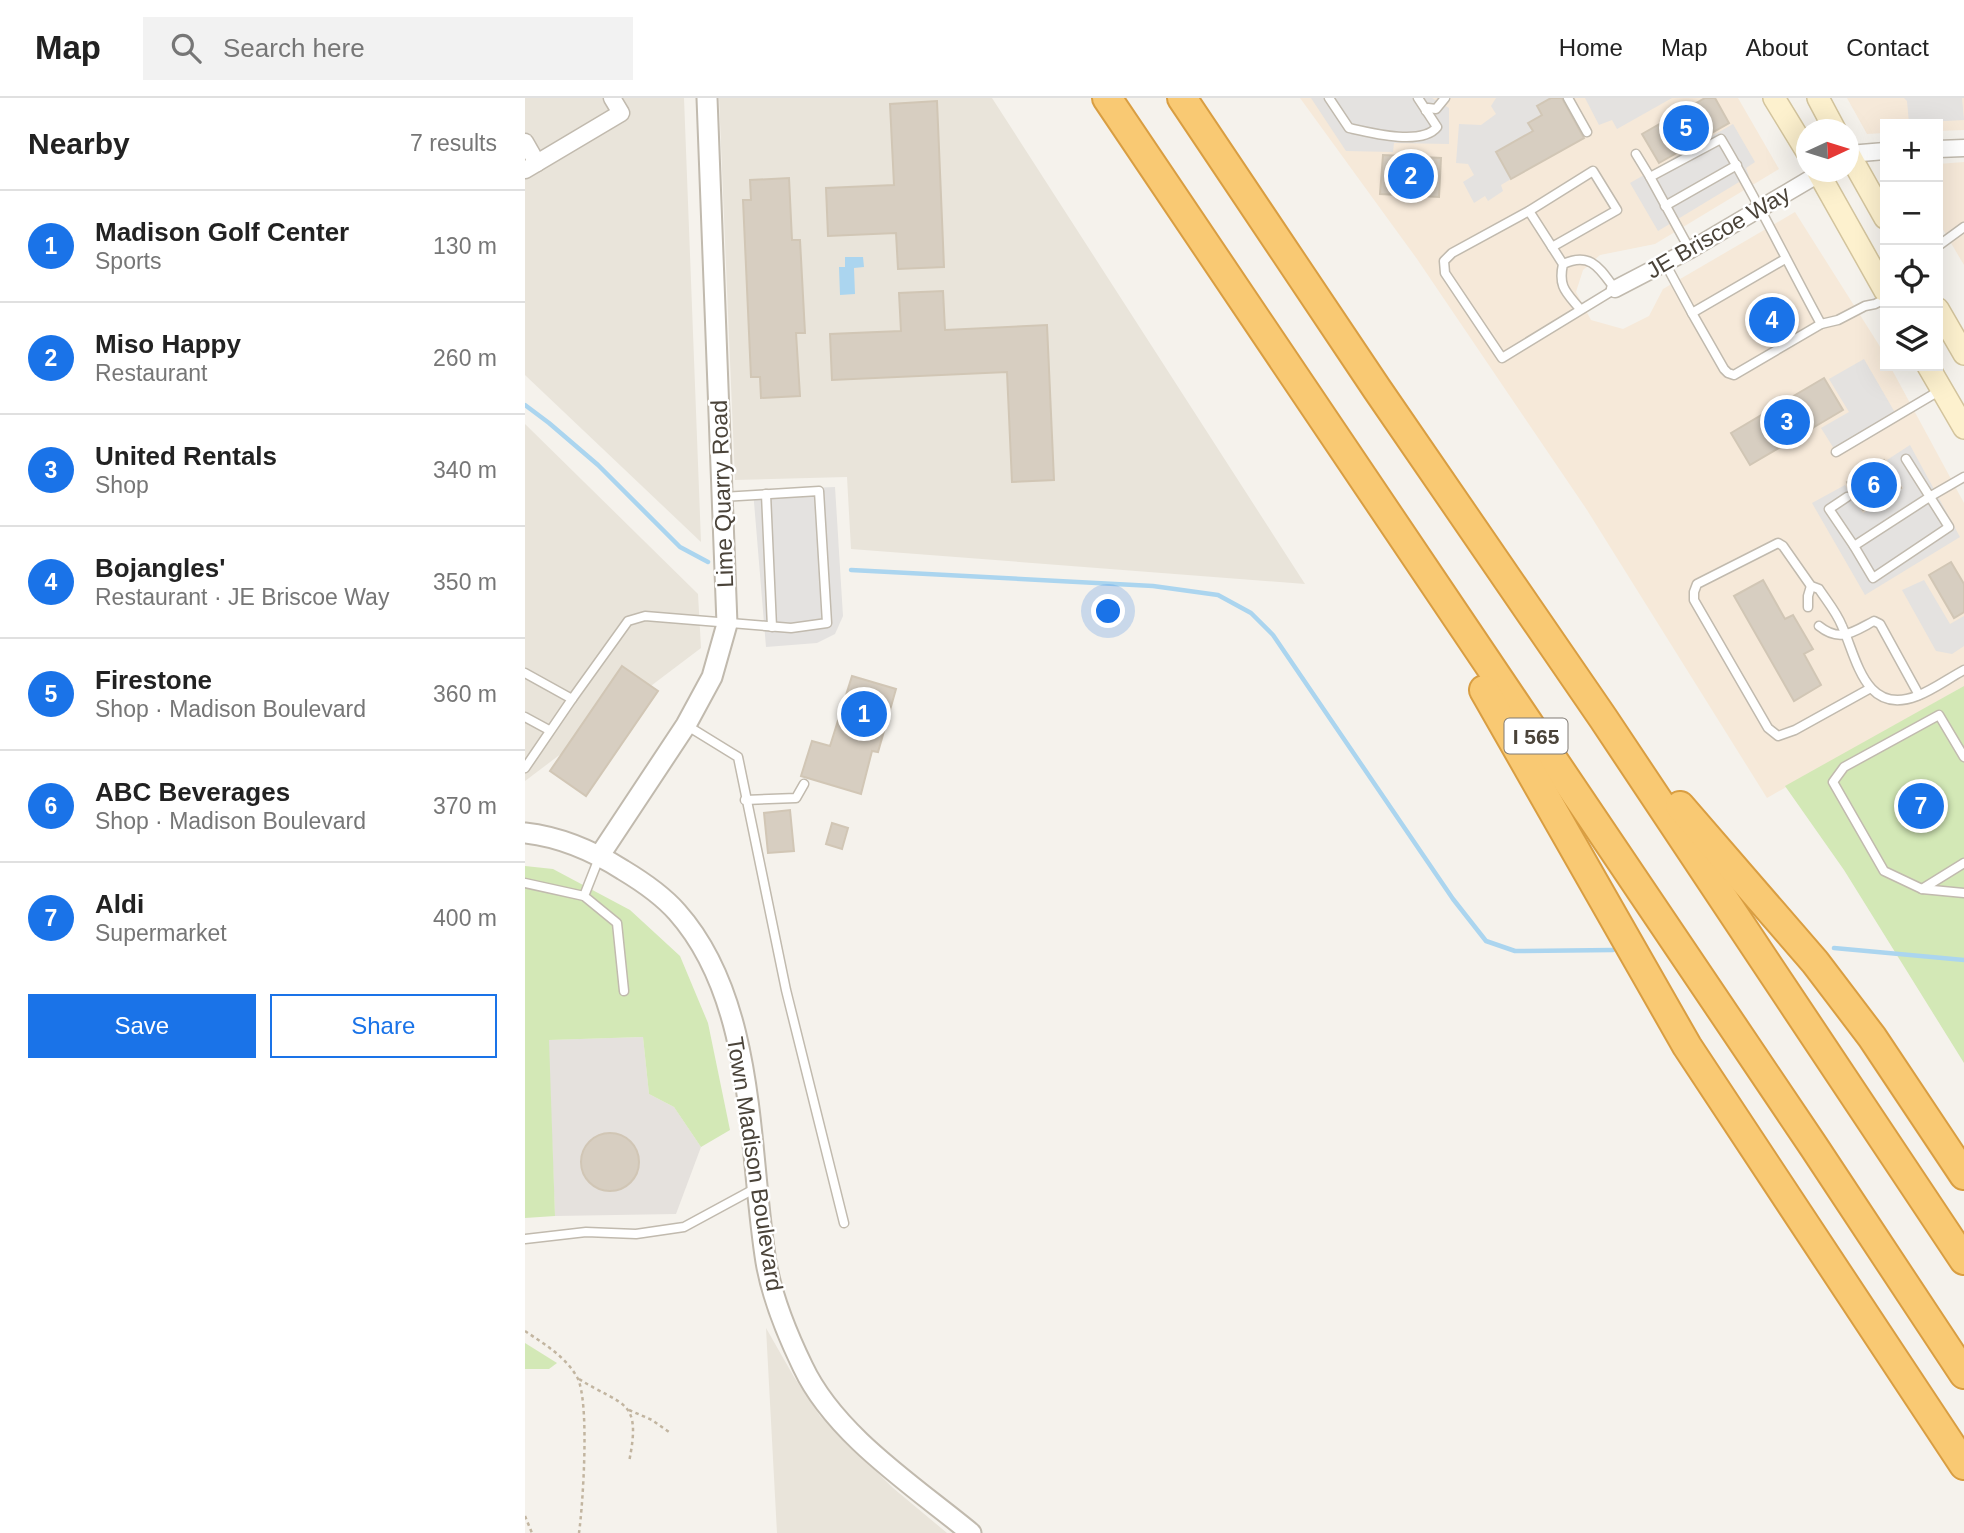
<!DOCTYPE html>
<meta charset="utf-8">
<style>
body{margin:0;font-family:Helvetica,sans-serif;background:#f2f2f2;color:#222}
.controls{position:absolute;right:21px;top:21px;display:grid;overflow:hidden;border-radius:0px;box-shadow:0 7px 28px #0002}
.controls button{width:63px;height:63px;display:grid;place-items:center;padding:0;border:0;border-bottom:2px solid #e0e0e0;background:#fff;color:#222;font:35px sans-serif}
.compass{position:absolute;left:1271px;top:21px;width:63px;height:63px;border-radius:50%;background:#fff;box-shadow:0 7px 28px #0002;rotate:86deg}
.you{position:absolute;left:584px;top:514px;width:24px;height:24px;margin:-18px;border:5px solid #fff;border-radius:50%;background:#1a73e8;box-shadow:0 0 0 10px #1a73e833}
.badge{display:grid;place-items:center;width:46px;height:46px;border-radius:50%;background:#1a73e8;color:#fff;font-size:23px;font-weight:700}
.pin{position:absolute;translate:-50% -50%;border:4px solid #fff;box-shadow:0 2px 7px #0006}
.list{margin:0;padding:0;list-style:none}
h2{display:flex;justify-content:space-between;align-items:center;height:91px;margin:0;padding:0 28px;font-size:30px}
h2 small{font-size:23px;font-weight:400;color:#767676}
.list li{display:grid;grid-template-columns:46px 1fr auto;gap:21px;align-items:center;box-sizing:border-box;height:112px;padding:0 28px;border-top:2px solid #e0e0e0}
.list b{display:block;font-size:26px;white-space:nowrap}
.list p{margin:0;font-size:23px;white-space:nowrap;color:#767676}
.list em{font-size:23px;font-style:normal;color:#767676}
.actions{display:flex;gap:14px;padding:21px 28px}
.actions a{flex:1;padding:16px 0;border:2px solid #1a73e8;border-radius:0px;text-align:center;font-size:24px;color:#1a73e8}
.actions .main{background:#1a73e8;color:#fff}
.icon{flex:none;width:38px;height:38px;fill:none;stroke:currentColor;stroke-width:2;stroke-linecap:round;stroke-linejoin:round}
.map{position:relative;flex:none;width:1439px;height:1435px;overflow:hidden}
header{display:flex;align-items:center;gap:42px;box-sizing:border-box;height:98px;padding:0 35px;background:#fff;border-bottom:2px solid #e0e0e0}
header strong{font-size:33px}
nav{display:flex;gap:38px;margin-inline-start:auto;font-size:24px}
.search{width:490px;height:63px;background:#f2f2f2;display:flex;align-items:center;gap:18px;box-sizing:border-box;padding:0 24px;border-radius:0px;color:#767676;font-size:26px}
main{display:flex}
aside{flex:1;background:#fff}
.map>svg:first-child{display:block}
</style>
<header>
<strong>Map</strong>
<div class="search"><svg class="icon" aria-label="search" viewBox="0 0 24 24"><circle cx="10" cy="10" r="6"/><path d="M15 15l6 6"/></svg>Search here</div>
<nav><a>Home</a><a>Map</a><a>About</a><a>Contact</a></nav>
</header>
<main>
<aside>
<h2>Nearby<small>7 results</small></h2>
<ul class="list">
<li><span class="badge">1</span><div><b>Madison Golf Center</b><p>Sports</p></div><em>130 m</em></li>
<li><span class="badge">2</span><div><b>Miso Happy</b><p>Restaurant</p></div><em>260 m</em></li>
<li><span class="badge">3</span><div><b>United Rentals</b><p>Shop</p></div><em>340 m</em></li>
<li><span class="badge">4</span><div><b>Bojangles'</b><p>Restaurant · JE Briscoe Way</p></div><em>350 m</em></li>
<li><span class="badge">5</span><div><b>Firestone</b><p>Shop · Madison Boulevard</p></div><em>360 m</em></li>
<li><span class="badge">6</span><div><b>ABC Beverages</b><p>Shop · Madison Boulevard</p></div><em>370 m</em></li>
<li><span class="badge">7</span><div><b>Aldi</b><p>Supermarket</p></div><em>400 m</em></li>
</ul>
<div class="actions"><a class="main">Save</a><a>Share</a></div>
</aside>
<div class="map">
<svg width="1439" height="1435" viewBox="0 0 1439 1435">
<rect width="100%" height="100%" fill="#f5f2ec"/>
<g fill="#e9e4da">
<polygon points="0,0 159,0 176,444 0,277"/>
<polygon points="194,0 467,0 780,486 326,451 322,379 210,382"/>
<polygon points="0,326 173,496 176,550 0,683"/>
<polygon points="241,1230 269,1279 295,1318 368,1390 422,1435 252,1435"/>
</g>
<g fill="#f6e9d9">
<polygon points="775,0 1213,0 1254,71 1130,146 1075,157 1058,172 1051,194 1066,222 1098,231 1124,218 1138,191 1270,114 1354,247 1360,259 1360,268 1365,268 1439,405 1439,588 1242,700 1062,412 892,161"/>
<polygon points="1322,0 1439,0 1439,32 1413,33 1413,26 1360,26 1360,35 1342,36"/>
<polygon points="1439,64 1439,167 1413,123 1413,66"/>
</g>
<polygon fill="#e5e1dd" points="118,939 124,996 149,1009 176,1049 151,1116 30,1118 23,942"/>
<g fill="#d3e8b6">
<polygon points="1439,588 1439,965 1319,772 1260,688"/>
<polygon points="0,768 28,771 105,812 155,858 183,925 205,1032 176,1049 149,1009 124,996 118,939 24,942 30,1118 0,1120"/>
<polygon points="0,1245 32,1265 24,1271 0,1271"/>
</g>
<g fill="#e4e2e0">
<polygon points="786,0 907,0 924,10 924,46 869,45 868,54 821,53"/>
<polygon points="971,0 1026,0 1012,8 1017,17 1004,25 1008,33 971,54 986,81 976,87 978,93 963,103 960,98 949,105 938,84 949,77 943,66 931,65 934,26 956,27 971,16 966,8"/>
<polygon points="1060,0 1147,0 1092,31 1087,22 1074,27"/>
<polygon points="1379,0 1437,0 1439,22 1384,25 1382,3"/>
<polygon points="1208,26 1230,64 1221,70 1224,78 1133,133 1105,85"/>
<polygon points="1339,261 1372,318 1311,354 1296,330 1324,314 1304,281"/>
<polygon points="1385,347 1435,439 1340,497 1287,405 1320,387 1338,415 1378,390 1362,362"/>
<polygon points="310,389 318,518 310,536 292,545 241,549 228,392"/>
<polygon points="1399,482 1425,526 1439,518 1439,548 1427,556 1411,553 1377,492"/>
</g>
<polygon fill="#abd5ef" points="320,159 338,159 339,169 329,170 330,196 315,197 314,169 320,169"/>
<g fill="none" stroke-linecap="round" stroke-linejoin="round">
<g stroke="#abd5ef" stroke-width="4.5">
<polyline points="0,307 24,325 73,367 155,449 183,464"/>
<polyline points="326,472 628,488 693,497 726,515 748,537 928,801 961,843 990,853 1088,852"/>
<polyline points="1309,850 1439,862"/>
</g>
</g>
<g fill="#d7cec1" stroke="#d1c6b5" stroke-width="2">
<polygon points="1026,0 1037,0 1059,40 986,81 971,54 1008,33 1003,25 1017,17 1012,8"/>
<polygon points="1180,0 1190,0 1204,25 1134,65 1117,36"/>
<polygon points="412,3 419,169 373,171 371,135 303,138 301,90 369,87 365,6"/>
<polygon points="858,57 916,60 914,99 855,96"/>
<polygon points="264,80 267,142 275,142 280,235 271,235 275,298 236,300 235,279 226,279 218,102 226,102 225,82"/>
<polygon points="418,193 420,232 522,227 529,382 487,384 482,274 307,282 305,236 376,233 374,195"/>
<polygon points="1299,280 1318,312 1225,367 1206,335"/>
<polygon points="1359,362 1376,390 1338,412 1322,384"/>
<polygon points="1426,464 1439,486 1439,514 1429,520 1404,477"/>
<polygon points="1238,482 1260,521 1268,517 1288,551 1279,556 1296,587 1269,603 1209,498"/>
<polygon points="97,568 133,593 61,698 25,673"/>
<polygon points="327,578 371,591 353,654 347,653 336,696 276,678 287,643 305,648"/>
<polygon points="265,712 269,753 243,755 239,715"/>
<polygon points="307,725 323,730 317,751 301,746"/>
<circle cx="85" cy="1064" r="29"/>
</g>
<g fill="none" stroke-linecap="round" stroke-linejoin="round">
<defs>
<g id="service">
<path d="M804 0 824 30C846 35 897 48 912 29L893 0"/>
<polyline points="1043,0 1062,34"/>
<polyline points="901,13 903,10 911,11 920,0"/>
<polyline points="1111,56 1125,79"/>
<polyline points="1140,108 1212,67"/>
<polyline points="1004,113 1068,73 1092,112 1027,149"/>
<polyline points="1413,148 1439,129"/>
<path d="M1165 152 1125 79 1196 41C1232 101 1262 164 1296 226L1209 277 1203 275 1199 271 1167 215 1260 161"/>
<polyline points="1140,165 1167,215"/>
<path d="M1038 166 1004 113 927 155 919 163 920 175 977 260 1090 191C1075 171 1066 153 1038 166 1033 189 1041 194 1055 211"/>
<polyline points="1296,226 1313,222 1340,208 1350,206 1360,201"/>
<polyline points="1311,354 1414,293"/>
<polyline points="1381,361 1424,429 1348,480 1329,448 1406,398 1439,379"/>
<polyline points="241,396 247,529"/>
<polyline points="1322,399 1304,411 1329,448"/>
<polyline points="1283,509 1283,498 1286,488"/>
<path d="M1294 528C1315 545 1328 534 1349 523L1355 526 1394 597"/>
<polyline points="0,575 47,601 103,523 120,518 266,530 302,525 294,393 197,399"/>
<path d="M1344 591 1270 632 1253 638 1243 630 1169 502V494L1172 486 1253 445 1258 448 1286 488 1294 491C1302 503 1312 515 1317 528 1332 561 1340 618 1392 598 1408 592 1424 580 1439 572"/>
<polyline points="0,619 24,632"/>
<polyline points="161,627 213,659 261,892 319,1125"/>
<polyline points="1439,659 1414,617 1319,669 1308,684 1359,773 1397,791 1439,795"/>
<polyline points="0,670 47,601"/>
<polyline points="220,702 271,700 279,686"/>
<polyline points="74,760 59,798 92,825 99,893"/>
<polyline points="0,785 59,798"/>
<polyline points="1397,791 1439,765"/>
<polyline points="0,1141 61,1134 111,1136 159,1129 231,1090"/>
</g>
<g id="minor">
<polyline points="0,44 12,65"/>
<polyline points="1413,51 1439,50"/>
<polyline points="1324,56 1360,53"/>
<polyline points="0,72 96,15 87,0"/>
<polyline points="1090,191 1165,152 1297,74"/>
</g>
<g id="tertiary">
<path d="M0 735C36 739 68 753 98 772 118 784 137 797 152 814 232 904 223 1052 241 1164 247 1199 262 1236 278 1269 310 1337 389 1388 446 1435"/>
<polyline points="75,757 161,627 187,579 202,526 182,0"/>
</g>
<g id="secondary">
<polyline points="1249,0 1282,54"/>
<polyline points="1293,0 1310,32"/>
<polyline points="1324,56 1360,120"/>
<polyline points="1293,74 1360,193"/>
<polyline points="1413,211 1439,256"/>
<polyline points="1403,268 1439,330"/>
</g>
<g id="motorway">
<polyline points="582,0 1289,1049 1439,1276"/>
<polyline points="657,0 852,291 1078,620 1439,1162"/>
<polyline points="959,592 1162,948 1439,1367"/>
<polyline points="1155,708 1290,864 1347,939 1439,1077"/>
</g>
</defs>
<use href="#service" stroke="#c1baae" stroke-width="11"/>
<use href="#minor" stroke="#c1baae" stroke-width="19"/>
<use href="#tertiary" stroke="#c1baae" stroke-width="23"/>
<use href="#secondary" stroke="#d3c49d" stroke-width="24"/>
<use href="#motorway" stroke="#d99e42" stroke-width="32"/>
<g stroke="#c2b5a0" stroke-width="2.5" stroke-dasharray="3.5 3.5" stroke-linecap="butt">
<path d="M0 1233C19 1246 40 1258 52 1279 65 1302 58 1406 54 1435"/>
<path d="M54 1281C98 1309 117 1300 104 1364"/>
<polyline points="104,1312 127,1322 144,1334"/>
<polyline points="0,1418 7,1435"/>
</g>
<use href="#service" stroke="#fff" stroke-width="8"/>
<use href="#minor" stroke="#fff" stroke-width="16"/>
<use href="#tertiary" stroke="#fff" stroke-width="19"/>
<use href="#secondary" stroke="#fdf1ce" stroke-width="21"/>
<use href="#motorway" stroke="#f9c973" stroke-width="28"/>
</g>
<g text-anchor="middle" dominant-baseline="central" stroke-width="5" stroke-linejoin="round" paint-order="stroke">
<rect fill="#fff" stroke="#807b74" stroke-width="2" x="979.5" y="620.5" width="63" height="35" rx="5"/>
<g font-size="21" font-weight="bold" fill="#4a4339">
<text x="1011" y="638">I 565</text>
</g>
<g font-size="23" fill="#4a4339" stroke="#fff">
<text transform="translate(1193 134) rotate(-30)">JE Briscoe Way</text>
<text transform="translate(197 396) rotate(-92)">Lime Quarry Road</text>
<text transform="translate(230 1066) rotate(81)">Town Madison Boulevard</text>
</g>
</g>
</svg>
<div class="controls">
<button>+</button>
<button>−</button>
<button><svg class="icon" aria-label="locate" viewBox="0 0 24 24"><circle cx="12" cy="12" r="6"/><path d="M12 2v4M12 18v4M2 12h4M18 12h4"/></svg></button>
<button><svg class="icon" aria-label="layers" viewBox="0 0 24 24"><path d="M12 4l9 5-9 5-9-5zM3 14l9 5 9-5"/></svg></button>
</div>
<svg class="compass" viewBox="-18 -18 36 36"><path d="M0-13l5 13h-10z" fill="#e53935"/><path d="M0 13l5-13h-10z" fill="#767676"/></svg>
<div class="you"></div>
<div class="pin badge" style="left:339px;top:616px">1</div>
<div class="pin badge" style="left:886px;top:78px">2</div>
<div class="pin badge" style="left:1262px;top:324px">3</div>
<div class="pin badge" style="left:1247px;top:222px">4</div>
<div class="pin badge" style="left:1161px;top:30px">5</div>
<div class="pin badge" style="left:1349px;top:387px">6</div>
<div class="pin badge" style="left:1396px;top:708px">7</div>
</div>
</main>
